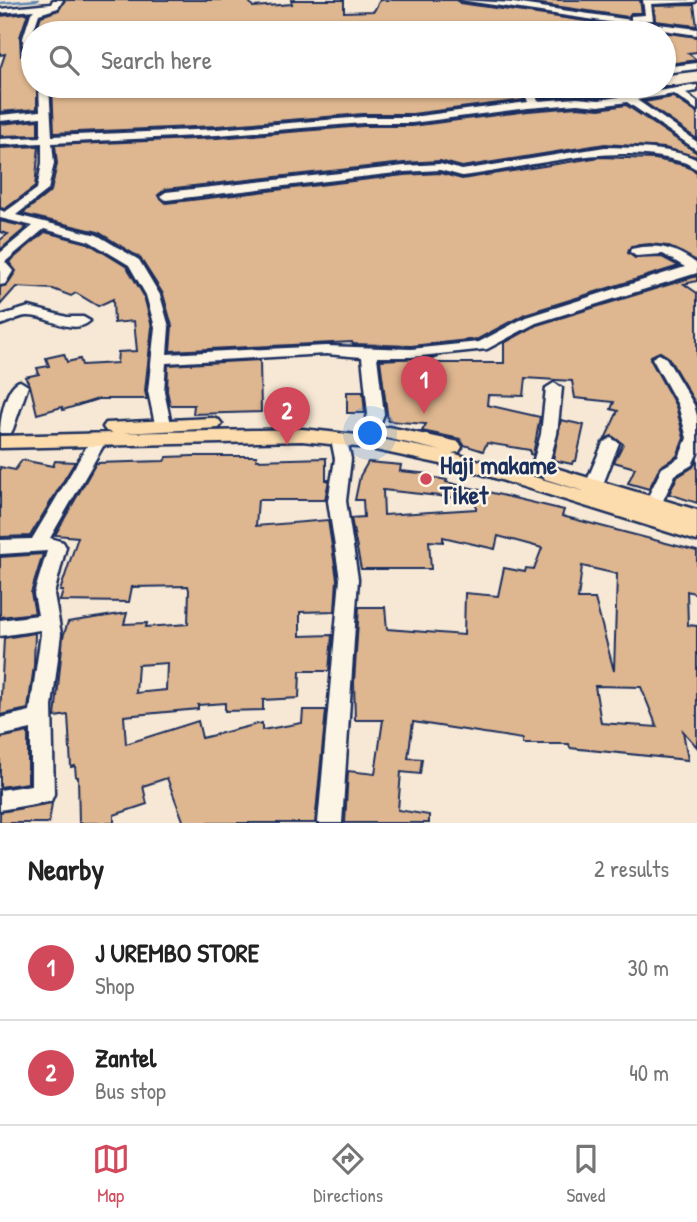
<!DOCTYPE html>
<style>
body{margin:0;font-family:"Patrick Hand",sans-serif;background:#f6f6f6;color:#222}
.you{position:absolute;left:371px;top:434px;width:24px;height:24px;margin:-18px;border:5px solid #fff;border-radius:50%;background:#1a73e8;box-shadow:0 0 0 10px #1a73e833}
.badge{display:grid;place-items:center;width:46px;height:46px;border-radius:50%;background:#d1495b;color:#fff;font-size:23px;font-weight:700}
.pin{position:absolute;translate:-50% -58px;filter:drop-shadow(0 2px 4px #0008)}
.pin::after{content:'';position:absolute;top:37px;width:24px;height:21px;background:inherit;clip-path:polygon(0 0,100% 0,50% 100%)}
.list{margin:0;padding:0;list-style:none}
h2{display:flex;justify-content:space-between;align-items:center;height:91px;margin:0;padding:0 28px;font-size:30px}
h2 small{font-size:23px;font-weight:400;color:#767676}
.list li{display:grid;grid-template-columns:46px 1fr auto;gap:21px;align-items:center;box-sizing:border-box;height:105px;padding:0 28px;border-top:2px solid #e0e0e0}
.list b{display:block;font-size:26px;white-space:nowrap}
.list p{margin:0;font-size:23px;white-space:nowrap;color:#767676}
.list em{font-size:23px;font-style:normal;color:#767676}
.icon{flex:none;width:38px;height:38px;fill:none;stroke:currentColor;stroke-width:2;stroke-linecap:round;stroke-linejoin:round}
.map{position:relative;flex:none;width:697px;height:823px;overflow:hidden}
.search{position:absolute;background:#fff;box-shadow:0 2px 5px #0004;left:21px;right:21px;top:21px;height:77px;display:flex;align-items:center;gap:18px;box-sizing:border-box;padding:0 24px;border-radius:38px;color:#767676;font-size:26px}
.sheet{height:301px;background:#fff}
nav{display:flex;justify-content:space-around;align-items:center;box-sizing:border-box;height:98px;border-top:2px solid #e0e0e0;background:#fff;font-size:19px;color:#767676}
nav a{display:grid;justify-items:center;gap:4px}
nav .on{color:#d1495b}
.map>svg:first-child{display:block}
</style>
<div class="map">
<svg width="697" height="823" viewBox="0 0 697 823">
<rect width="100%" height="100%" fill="#f6e8d4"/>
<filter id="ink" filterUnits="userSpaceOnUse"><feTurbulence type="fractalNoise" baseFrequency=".0143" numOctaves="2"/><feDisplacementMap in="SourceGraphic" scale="14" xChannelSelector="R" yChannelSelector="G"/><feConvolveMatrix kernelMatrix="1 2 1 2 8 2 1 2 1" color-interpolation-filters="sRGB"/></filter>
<g filter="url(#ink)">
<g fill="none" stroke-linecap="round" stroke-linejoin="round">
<polyline stroke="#5f88b3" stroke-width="2.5" points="0,3 38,0"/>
</g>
<g fill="#deb68f" stroke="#1b2f5e" stroke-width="2" fill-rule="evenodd">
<polygon points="65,0 248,0 253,7 292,4 291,0 344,0 344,12 374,11 380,0 457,0 460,3 697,37 697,52 688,53 697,60 669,64 664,61 664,33 209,33 202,32 198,29 171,31 172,33 35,33 41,16 59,10"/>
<polygon points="522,0 640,0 642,13 631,13 628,17 521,1"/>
<polygon points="694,5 697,26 655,21 654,6"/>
<polygon points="28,13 20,37 21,56 33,60 33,86 37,86 37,109 0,112 0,69 5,54 0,55 0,16"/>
<polygon points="52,86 129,86 129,88 174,86 520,86 524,100 412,114 363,114 217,126 54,133"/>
<polygon points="535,86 675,86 599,97 577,95 540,98"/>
<polygon points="673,97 697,113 697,139 644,102"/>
<polygon points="626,105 697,153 697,157 665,148 605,144 462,167 440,161 404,163 166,189 158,195 166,203 404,175 440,173 462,179 600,157 655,159 684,165 697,172 697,261 667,246 650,244 631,246 628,253 635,258 662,257 679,266 525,314 478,339 411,346 353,344 352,342 170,351 172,326 163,294 140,258 98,232 22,214 51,191 57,164 55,145 217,138 363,126 412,126 528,111 577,107 599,109"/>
<polygon points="38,120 38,135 0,136 0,124"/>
<polygon points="39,146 35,187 5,209 0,208 0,148"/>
<polygon points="0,221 27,227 0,250 0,240 8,234 0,232"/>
<polygon points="45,232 88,243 127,267 144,296 152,327 145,391 147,399 98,399 63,410 62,407 37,414 30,385 25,377 39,374 37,368 49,366 46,358 64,354 67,362 80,359 82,365 117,363 118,352 137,351 134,321 114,323 113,299 98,306 76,293 71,296 53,289 16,287 0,305 0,287 7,285 16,271 9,262"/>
<polygon points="697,276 697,281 684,284 697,293 697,406 668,357 660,352 651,356 650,359 676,406 684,438 677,456 660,467 649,489 628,483 635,468 614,462 623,444 612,436 605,439 618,411 611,409 614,402 575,398 572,381 525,378 523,396 488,395 487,405 540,417 533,455 530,454 530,450 487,443 483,451 464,445 460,439 422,431 426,424 388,421 380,360 438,357 420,363 504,363 504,343 537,325"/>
<polygon points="260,360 261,412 193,414 194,405 170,405 167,391 168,365"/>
<polygon points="347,392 363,392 365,413 347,413"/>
<polygon points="561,420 584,425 576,461 573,461 572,464 553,460"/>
<path d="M193 456H257L256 460 326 458V480H329L325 500H258L256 526 328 520 337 579 335 611 300 612V636L332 635 329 671H300L299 698 263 700V710L225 711V703L198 705V709L124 716 126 744 198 721 202 738 262 723V730L302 723 303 710H326L315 823H184L167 778 143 786 147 804 114 815V823H79L78 777H76L75 766 71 767 68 715 55 717 63 637 68 622 127 613 124 624 147 623 146 627 188 624 189 590 188 586 132 587 129 602 60 601 63 591H60L78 537 55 535 96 463 164 461 167 457ZM167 663 166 690 136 693 138 665Z"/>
<polygon points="22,460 53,466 55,461 75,462 30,536 0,537 0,467 15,470"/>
<polygon points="697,460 697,503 669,494 677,477 693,467"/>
<path d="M368 462 401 465 400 471 431 474 430 477 447 480 446 482 564 510 562 516 697 551V594L687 591 688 625 697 626V747L683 731 688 760 570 748 569 744H523V739L413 722 408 758 422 759 420 774 401 772 398 810 429 815V823H345L348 771 375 774 383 720H355L354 682 359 607H385L387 629 464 635 465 593 498 596 504 568 525 572 526 568 534 569 542 548 498 536 495 549 443 537V542L429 541 431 569H361L351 518 364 517 363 500H355L360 476ZM383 490 476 500V509L384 515ZM582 566 617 574 614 671 595 599H578ZM595 686 641 687 657 727 601 723Z"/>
<polygon points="43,554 31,593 35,613 0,617 0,557"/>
<polygon points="35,633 34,666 28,709 0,715 4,638"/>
<polygon points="28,732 28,783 0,787 0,738"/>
<polygon points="52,803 49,823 0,823 0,812"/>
</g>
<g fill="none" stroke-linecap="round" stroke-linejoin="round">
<defs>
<g id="minor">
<polygon points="53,0 63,0 58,8 39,14 31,38 33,58 24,56 23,38 31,13 34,10 0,13 0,9 51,4"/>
<polygon points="460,0 513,3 631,20 631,16 645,15 643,0 697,0 695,2 651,4 653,20 636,21 697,29 697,35"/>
<polygon points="697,63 697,69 664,73 664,67"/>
<path d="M697 85V91L685 93 697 102V110L674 94 637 100 697 142V150L627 102 599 106 577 104 528 108 412 123H363L217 135 52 143 54 163 48 190 16 215 97 235 139 260 160 295 169 327 167 354 326 346 411 349 479 342 526 317 685 267 663 254 636 256 630 252 631 249C658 243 675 248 697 264V273L536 323 487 349 411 357H377L384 414 372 446 366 447 358 442 368 414 362 357 326 354 166 363 164 391 171 424 163 429 155 424 148 391 155 327 146 295 129 265 89 241 44 229 5 262 13 271 5 284 0 285V253L33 226 0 218V210L5 212 37 189 42 163V143L0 145V139L41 137V117L0 121V115L40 111 39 86H49L52 136 217 129 363 117H412L528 102 522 86H532L538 101 577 98 599 100Z"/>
<path d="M605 147C631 148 675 147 697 160V169C692 167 688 163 683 162 610 141 535 167 462 176L440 170 404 172 166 200 160 196 166 192 404 166 440 164 462 170Z"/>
<path d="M29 307 67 317H83L90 321C72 337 47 314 26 316 17 317 9 323 0 325V316Z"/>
<polygon points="659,354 666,358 694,405 697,416 697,454 692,465 675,475 659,509 647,509 644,505 662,468 679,458 687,438 678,405 652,358"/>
<path d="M20 381 28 386 13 429 11 433H0C0 419 6 385 20 381Z"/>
<polygon points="554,383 562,388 557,434 547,470 539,476 531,470 541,434 546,388"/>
<polygon points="339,434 347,439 351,459 346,501 358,579 342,823 318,823 340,579 328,501 335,459 331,439"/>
<polygon points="98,436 106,441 50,538 63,542 66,547 54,594 61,634 52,706 54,794 51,801 0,810 0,790 31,785 31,729 0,736 0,718 30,711 41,634 40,630 0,636 0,620 38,615 34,594 47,551 0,554 0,540 32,539 90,441"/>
<polygon points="611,438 619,443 598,497 595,501 583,501 580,497 603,443"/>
</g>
<polygon id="major" points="212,418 219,420 222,424 219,428 124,433 302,429 366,436 442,451 382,437 379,433 382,429 389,427 459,442 462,447 459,452 452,453 593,494 545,479 542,474 545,469 552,467 697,510 697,541 469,470 366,448 302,441 0,448 0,436 113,433 106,431 103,427 106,423"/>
</defs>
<use href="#minor" stroke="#1b2f5e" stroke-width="5"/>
<use href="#major" stroke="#1b2f5e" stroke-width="5"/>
<use href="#minor" fill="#fcf5e5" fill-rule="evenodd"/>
<use href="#major" fill="#fcdcac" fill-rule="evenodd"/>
</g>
</g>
<circle fill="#d1495b" stroke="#fcf5e5" stroke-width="2.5" cx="426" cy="479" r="7"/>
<g text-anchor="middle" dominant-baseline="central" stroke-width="5" stroke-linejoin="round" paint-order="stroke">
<g font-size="26" font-weight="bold" fill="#1b2f5e" stroke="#fcf5e5" text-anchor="start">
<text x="440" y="464">Haji makame<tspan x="440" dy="30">Tiket</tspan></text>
</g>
</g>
</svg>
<div class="you"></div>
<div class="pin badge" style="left:424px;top:414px">1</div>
<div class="pin badge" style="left:287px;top:445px">2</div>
<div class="search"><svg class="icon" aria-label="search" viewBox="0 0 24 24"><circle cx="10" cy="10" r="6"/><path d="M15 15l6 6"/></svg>Search here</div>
</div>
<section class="sheet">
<h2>Nearby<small>2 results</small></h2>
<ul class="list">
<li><span class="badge">1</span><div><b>J UREMBO STORE</b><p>Shop</p></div><em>30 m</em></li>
<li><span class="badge">2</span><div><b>Zantel</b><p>Bus stop</p></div><em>40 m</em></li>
</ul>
</section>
<nav>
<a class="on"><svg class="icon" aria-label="map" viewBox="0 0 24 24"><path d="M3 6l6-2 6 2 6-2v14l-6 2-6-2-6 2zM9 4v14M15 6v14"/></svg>Map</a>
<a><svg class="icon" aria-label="directions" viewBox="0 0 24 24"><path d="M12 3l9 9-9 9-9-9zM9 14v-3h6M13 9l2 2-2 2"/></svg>Directions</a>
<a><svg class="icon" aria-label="saved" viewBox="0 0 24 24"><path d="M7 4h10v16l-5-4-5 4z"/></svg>Saved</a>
</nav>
